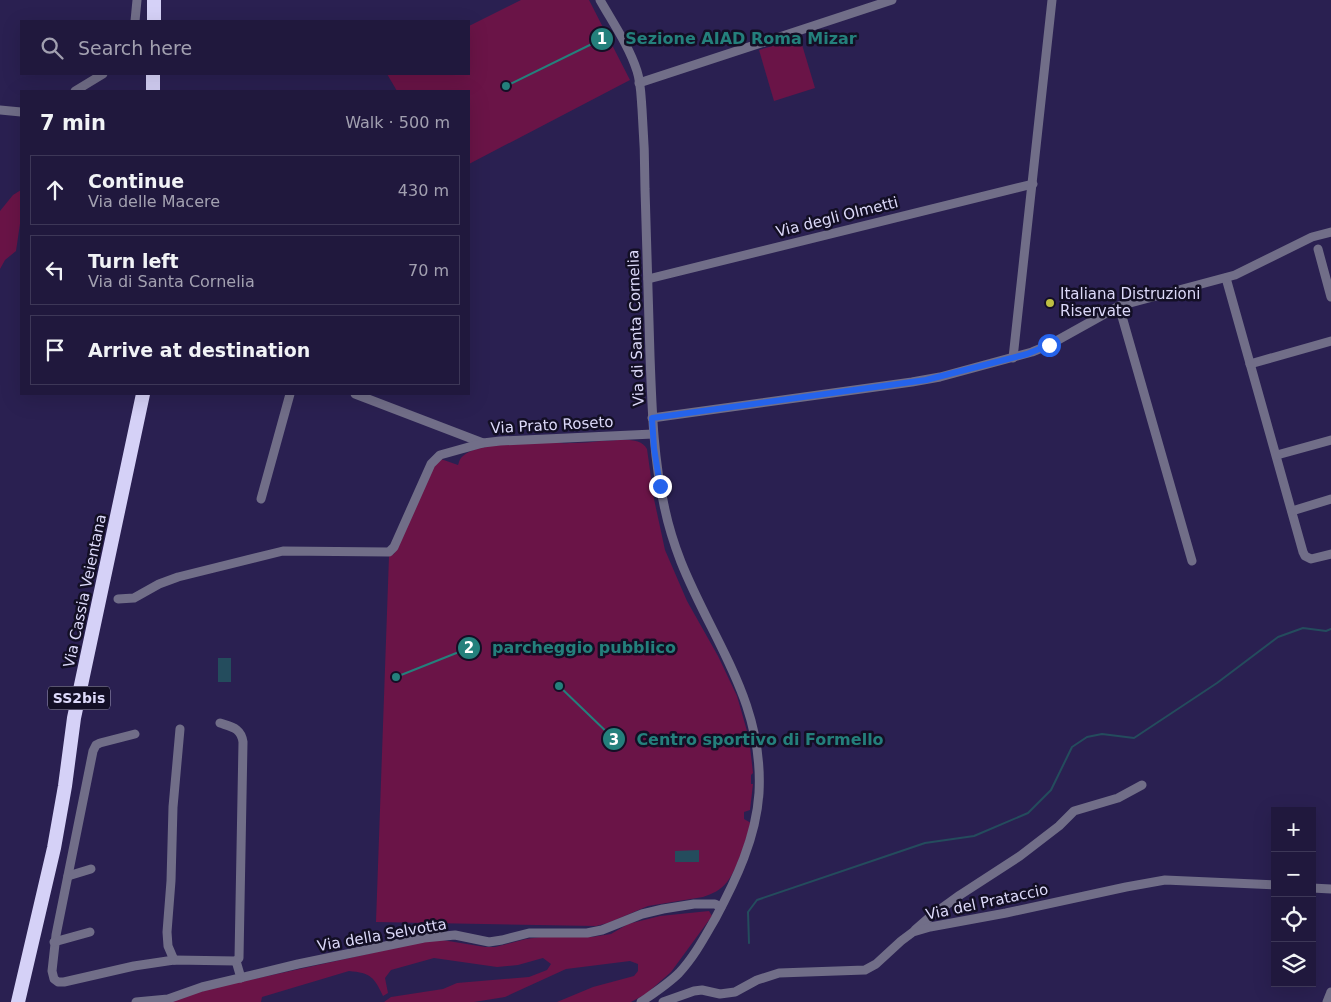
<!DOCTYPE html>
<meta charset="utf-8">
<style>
body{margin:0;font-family:"DejaVu Sans",sans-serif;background:#282144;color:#f1f3f6}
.controls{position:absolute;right:15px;bottom:15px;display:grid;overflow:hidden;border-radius:0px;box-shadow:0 5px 20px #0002}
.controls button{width:45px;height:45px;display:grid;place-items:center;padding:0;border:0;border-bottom:1px solid #3d3757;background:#20183d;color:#f1f3f6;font:25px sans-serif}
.stop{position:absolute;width:15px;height:15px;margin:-11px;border:4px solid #2563eb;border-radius:50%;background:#fff}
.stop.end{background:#2563eb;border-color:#fff;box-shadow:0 1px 5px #0008}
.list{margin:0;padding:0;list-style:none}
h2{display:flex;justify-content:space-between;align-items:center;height:65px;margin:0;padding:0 20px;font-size:21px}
h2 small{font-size:16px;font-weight:400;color:#a2a0b0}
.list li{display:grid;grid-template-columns:32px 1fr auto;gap:15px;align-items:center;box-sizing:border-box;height:70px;margin:0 10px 10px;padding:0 10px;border:1px solid #3d3757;border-radius:0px}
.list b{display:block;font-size:19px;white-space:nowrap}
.list p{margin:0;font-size:16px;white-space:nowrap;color:#a2a0b0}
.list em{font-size:16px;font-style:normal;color:#a2a0b0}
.icon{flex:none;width:28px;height:28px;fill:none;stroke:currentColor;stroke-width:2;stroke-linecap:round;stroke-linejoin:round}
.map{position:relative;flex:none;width:1331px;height:1002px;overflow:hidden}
.search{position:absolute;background:#20183d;box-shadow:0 5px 20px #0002;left:20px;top:20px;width:450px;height:55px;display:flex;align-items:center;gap:12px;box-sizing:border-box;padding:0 18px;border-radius:0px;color:#a2a0b0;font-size:19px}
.panel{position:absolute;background:#20183d;box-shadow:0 5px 20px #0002;left:20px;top:90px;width:450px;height:305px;border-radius:0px}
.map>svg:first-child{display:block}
</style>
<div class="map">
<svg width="1331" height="1002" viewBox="0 0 1331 1002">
<rect width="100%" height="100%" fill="#2a2051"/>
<g fill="#6a1447">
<polygon points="521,0 589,0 630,80 469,164 469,91 397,91 387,74 469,74 469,26"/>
<polygon points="800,38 815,88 774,101 759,50"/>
<polygon points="21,190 21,217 16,251 5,260 0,269 0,211 13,195"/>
<path d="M601 441C614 441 640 435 647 449L654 499 665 550 687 601 718 656 737 696 749 738 753 773 751 775V784H753L750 810 744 812V819L751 823C745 841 738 868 727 882 721 890 712 894 703 897L648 906 608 923 596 926 376 922 389 556 394 554 438 458 458 465C459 463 459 460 461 458 476 439 551 444 574 443 583 443 592 442 601 441Z"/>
<path d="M709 911 712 916 671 972 646 994 631 1002H557L593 987 634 976 638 971V964L630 961 566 969 505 997 474 1002H384L391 997 443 989 457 983 529 977 547 970 551 964 543 958 518 965 497 967 434 958 391 970 385 978 388 993 383 996C374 977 371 973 349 971L262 997 261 1002H162L217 987 436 939 485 947H495L526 939 548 936 592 937 611 934 628 924 660 916Z"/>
</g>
<g fill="#244c5d">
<rect x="218" y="658" width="13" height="24"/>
<polygon points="699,850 699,862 675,862 675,851"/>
</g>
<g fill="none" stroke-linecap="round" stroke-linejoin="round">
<polyline stroke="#244c5d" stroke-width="2" points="749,943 748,912 757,900 925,843 974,836 1028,813 1051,790 1072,747 1087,737 1102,734 1134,738 1217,683 1278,637 1303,628 1326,631 1331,629"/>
<g stroke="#716e88" stroke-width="9">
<path d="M600 0C613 23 629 46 637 71 641 83 641 97 642 109 644 136 645 162 645 189 647 245 648 300 650 356 652 406 653 456 664 505 668 525 674 544 681 562 713 642 764 702 759 793 756 838 736 880 715 919 704 938 694 957 679 973 668 984 654 993 641 1002"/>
<polyline points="135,21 137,0"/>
<polyline points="639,83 892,0"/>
<polyline points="75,91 103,74"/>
<polyline points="0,110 21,112"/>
<polyline points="1318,249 1331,297"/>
<polyline points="1226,278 1303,552 1305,556 1311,559 1331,554"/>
<polyline points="648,279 1033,184"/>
<polyline points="1119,306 1192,561"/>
<polyline points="1013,358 1052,0"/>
<polyline points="1250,364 1331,341"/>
<polyline points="355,394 483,443"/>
<polyline points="652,418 912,382 940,377 1032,352 1049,345 1119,306 1235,275 1312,237 1331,232"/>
<polyline points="1277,455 1331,440"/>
<polyline points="261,499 290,394"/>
<polyline points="1292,511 1331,499"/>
<polyline points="118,599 134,598 159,584 178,577 283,551 389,552 394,547 431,464 440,455 483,443 500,441 653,434"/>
<path d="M220 723C232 727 241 728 243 742L239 958 236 961 241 978"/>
<polyline points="135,734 100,743 96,745 93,751 56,935 52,971 54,979 58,982 64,982 134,966 174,960 236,961"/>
<polyline points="68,876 91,869"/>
<polyline points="1312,888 1331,889"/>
<polyline points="915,930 931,916 960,895 1020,856 1059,826 1074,811 1118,798 1142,785"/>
<polyline points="54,942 90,932"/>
<polyline points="174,960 168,946 167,932 171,881 173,807 180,729"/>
<polyline points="136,1002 168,999 202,987 298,964 424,938 455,935 489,942 502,940 529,933 587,933 602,930 642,914 663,909 694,904 715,904 721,907"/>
<polyline points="663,1002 694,991 702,990 720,994 735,992 757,980 779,973 865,970 876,964 901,941 913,932 930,927 1006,913 1126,887 1165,880 1275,885"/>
<polyline points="1327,1002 1331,992"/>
</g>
<g stroke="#d5d1f7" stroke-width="14">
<polyline points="154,21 154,0"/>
<polyline points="153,91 153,74"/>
<polyline points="18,1002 54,848 65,786 74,718 143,394"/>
</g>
</g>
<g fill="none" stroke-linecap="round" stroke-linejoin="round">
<polyline stroke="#2563eb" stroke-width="6" points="660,486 654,448 652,418 926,380 1027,354 1049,345"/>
</g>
<circle fill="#bebf42" stroke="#130f25" stroke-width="2" cx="1050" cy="303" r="5"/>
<g text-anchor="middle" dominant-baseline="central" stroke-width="5" stroke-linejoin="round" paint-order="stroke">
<rect fill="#130f25" stroke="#a09cb9" stroke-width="1" x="48" y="686.5" width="62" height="23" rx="4"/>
<g font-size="14" font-weight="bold" fill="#dcd9f9">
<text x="79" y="698">SS2bis</text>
</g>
<g font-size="15" fill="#dcd9f9" stroke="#130f25">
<text transform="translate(837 217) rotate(-14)">Via degli Olmetti</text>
<text transform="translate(636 328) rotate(-92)">Via di Santa Cornelia</text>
<text transform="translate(552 425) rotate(-3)">Via Prato Roseto</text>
<text transform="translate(85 591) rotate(-78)">Via Cassia Veientana</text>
<text transform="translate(987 902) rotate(-12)">Via del Prataccio</text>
<text transform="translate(382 935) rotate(-10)">Via della Selvotta</text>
</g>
<g font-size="15" fill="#dcd9f9" stroke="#130f25" text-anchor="start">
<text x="1060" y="294">Italiana Distruzioni<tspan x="1060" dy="17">Riservate</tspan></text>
</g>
</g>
<path fill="none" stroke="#24807c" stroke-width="2" d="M506 86L602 39M396 677L469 648M559 686L614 739"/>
<g fill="#24807c" stroke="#130f25" stroke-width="2">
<circle cx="506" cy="86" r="5"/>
<circle cx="396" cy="677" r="5"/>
<circle cx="559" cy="686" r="5"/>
<circle cx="602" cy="39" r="12"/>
<circle cx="469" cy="648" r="12"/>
<circle cx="614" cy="739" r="12"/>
</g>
<g font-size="15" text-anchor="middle" font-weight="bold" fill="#fff">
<text x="602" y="44">1</text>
<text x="469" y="653">2</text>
<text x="614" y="745">3</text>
</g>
<g font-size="16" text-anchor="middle" font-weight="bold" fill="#24807c" stroke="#130f25" stroke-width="5" stroke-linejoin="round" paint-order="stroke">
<text x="741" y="44">Sezione AIAD Roma Mizar</text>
<text x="584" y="653">parcheggio pubblico</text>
<text x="760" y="745">Centro sportivo di Formello</text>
</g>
</svg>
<div class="controls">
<button>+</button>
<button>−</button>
<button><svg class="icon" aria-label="locate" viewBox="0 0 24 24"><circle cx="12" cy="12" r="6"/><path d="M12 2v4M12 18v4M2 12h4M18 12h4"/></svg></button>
<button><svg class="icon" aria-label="layers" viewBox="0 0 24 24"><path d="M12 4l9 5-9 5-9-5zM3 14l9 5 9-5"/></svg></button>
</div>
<div class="stop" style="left:1049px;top:345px"></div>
<div class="stop end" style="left:660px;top:486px"></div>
<div class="search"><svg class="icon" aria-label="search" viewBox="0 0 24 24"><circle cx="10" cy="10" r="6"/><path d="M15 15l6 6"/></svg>Search here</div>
<section class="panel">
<h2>7 min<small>Walk · 500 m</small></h2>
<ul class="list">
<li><svg class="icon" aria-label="ahead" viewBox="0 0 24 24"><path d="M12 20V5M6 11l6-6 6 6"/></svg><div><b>Continue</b><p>Via delle Macere</p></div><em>430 m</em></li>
<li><svg class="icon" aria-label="left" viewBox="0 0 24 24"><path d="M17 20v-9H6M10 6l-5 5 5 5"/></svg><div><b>Turn left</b><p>Via di Santa Cornelia</p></div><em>70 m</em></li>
<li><svg class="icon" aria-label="arrive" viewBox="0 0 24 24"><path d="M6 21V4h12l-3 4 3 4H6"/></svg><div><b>Arrive at destination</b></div></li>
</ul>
</section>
</div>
